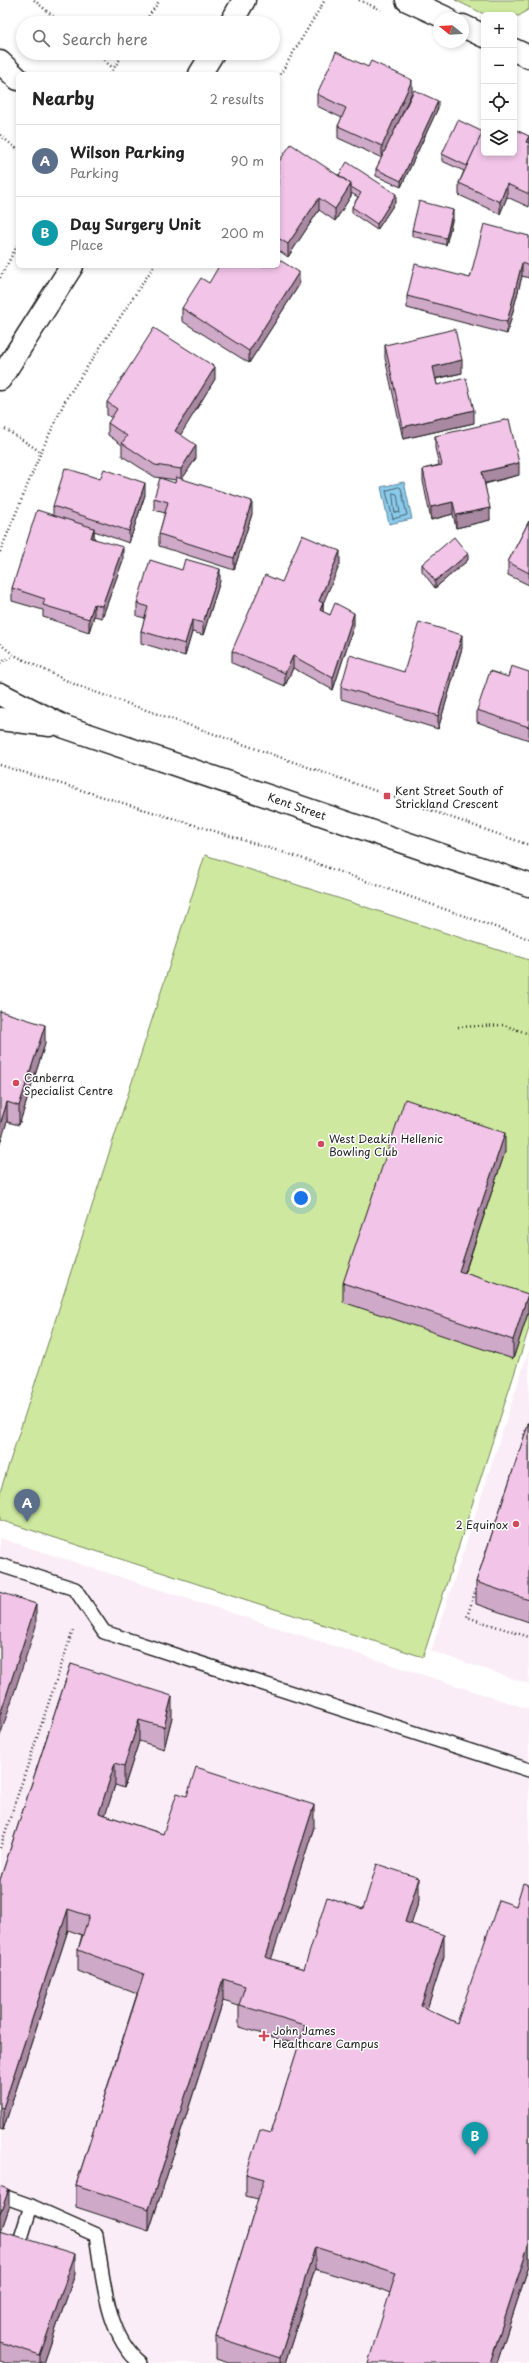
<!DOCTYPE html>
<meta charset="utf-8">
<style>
body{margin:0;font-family:"Playpen Sans",sans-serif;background:#f6f6f6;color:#222}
.controls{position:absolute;right:12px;top:12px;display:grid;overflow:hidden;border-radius:6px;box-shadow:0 2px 6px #0003}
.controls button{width:36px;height:36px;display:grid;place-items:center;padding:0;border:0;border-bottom:1px solid #e0e0e0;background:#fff;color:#222;font:20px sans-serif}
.compass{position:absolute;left:433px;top:12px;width:36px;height:36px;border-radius:50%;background:#fff;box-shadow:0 2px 6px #0003;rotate:288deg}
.you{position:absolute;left:301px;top:1198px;width:14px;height:14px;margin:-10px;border:3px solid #fff;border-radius:50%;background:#1a73e8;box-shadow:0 0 0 6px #1a73e833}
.badge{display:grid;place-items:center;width:26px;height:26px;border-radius:50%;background:#d1495b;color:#fff;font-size:13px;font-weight:700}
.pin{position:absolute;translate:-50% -33px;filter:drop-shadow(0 1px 2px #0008)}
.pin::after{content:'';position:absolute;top:21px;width:14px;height:12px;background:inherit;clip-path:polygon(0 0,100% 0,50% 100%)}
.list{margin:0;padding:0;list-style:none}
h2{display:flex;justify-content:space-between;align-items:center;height:52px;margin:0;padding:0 16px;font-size:17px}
h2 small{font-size:13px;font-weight:400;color:#767676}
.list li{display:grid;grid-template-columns:26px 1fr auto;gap:12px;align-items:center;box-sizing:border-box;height:72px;padding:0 16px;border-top:1px solid #e0e0e0}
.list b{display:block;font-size:15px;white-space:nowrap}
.list p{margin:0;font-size:13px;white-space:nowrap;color:#767676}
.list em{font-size:13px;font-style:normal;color:#767676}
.icon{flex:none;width:22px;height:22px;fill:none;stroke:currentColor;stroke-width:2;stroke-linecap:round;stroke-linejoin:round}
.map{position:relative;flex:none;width:529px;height:2363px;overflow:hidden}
.search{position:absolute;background:#fff;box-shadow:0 2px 6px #0003;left:16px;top:16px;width:264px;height:44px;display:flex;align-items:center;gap:10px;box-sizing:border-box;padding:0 14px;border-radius:22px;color:#767676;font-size:15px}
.panel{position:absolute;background:#fff;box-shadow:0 2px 6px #0003;left:16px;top:72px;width:264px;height:196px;border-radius:6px}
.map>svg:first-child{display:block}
</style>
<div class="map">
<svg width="529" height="2363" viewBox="0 0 529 2363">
<rect width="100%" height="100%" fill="#fff"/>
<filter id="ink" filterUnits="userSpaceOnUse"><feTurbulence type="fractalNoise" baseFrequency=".025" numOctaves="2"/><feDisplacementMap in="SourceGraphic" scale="8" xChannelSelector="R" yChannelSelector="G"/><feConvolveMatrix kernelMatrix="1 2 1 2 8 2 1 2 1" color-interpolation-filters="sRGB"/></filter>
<g filter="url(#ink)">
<g fill="#fbedf8">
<polygon points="529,1349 529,1684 431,1651"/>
<polygon points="0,1538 529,1709 529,2363 0,2363"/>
</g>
<g fill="#cee99f" stroke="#75825e">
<polygon points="455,0 529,0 529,9 519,16 486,15"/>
<polygon points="205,855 529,960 529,1328 423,1657 0,1520 0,1492"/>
</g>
<polygon fill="#8acaeb" stroke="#5e8498" points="404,482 412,519 389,524 381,487"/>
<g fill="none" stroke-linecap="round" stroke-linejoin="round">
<g stroke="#48626f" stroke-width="1">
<polygon points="399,487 401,488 407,515 393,519 386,491"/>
<polygon points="393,493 397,494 400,513 395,512"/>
</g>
<defs>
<g id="lane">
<polyline points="0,1565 75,1589 104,1632 529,1770"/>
<path d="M0 2195 31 2206 96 2235C103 2276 106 2335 140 2363"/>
<polyline points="16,2254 31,2206"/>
</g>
<g id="street">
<polyline points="407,0 446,18"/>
<polyline points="463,26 484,36"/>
<polyline points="514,50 529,57"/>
</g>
<g id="secondary">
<polyline points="231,23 244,0"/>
<polyline points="0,62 18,79"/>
<polyline points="200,74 213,53"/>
<polyline points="0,379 72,266"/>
<polyline points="0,694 65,727 529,885"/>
<polyline points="0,719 50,725"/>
</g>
</defs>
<use href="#lane" stroke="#1c1c1c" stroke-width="16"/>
<use href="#street" stroke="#1c1c1c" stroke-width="25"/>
<use href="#secondary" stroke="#1c1c1c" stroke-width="25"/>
<g stroke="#1c1c1c" stroke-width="2.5" stroke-dasharray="1 3" stroke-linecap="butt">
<polyline points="34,0 61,23"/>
<polyline points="359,0 381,10"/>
<polyline points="144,23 160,0"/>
<polyline points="95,53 113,68"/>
<polyline points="110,74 124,53"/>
<polyline points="278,78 325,0"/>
<polyline points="0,135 18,150"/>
<polyline points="0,278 18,244"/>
<polyline points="5,429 41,452"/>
<polyline points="0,552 41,452 66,399 154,266"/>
<polyline points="0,644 14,655 78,686 529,845"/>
<polyline points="0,663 14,655"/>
<polyline points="0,765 295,856 529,939"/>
<polyline points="458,1027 504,1025 529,1034"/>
<polyline points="523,1439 529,1421"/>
<polyline points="476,1589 467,1617 529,1637"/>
<polyline points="0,1848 73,1630"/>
</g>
<use href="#lane" stroke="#fff" stroke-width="13"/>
<use href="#street" stroke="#fff" stroke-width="22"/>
<use href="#secondary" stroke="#fff" stroke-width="22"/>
</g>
<g fill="#cfa9c8" stroke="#1c1c1c">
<polygon points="412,92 393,135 438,108 401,187 376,176 376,169 382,158 338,138 338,126 342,118 317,106 317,94"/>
<polygon points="483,132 529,136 529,207 507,197 500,214 459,195 459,183 464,171 442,161 442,154"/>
<polygon points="278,163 339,175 396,201 377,230 352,213 352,207 358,197 351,193 351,196 335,221 319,210 288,257 278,250"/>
<polygon points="453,217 446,245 412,236 412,230"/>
<polygon points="529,236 529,278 522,276 507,334 407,308 407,296 470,278"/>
<polygon points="209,283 299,285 249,363 182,321 182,308"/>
<polygon points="385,345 462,373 436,379 437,385 474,423 403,439 385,358"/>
<polygon points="215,379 180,435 196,458 182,479 252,514 234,570 159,546 159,534 165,513 154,510 154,498 175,483 176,480 155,477 122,456 122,445 108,435 108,423 112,418 107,415 107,402"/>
<polygon points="435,436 519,475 485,484 490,520 456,528 453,514 431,520 423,481 423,469 439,465 435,448"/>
<polygon points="100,479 145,495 129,543 94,531 94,538 123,560 102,618 94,616 89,632 43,617 43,610 12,601 12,588 53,515 53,506"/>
<polygon points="529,521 529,585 508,575 508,562"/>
<polygon points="468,560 435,588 422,571 422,564"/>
<polygon points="340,564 323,602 323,612 354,625 333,690 293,668 285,686 232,663 232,651"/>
<polygon points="220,581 203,635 192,632 185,656 141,643 141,631 145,618 137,616 137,603"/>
<polygon points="462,648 438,729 341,699 341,687 404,672"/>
<polygon points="529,672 529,740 477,722 477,710 508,677"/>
<polygon points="0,1011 45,1044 19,1125 7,1122"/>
<polygon points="505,1152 465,1273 528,1313 513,1359 343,1302 343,1283"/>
<polygon points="529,1422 529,1622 476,1604 476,1582"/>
<polygon points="71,1664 172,1717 164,1749 139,1741 124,1788 115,1785 105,1815 163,1834 187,1796 314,1827 271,1959 304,1969 363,1909 419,1900 411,1924 444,1956 427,2009 457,2023 516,1906 529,1885 529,2265 497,2363 390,2293 375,2287 315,2269 285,2363 229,2363 216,2359 216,2337 258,2199 246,2196 246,2174 271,2133 299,2045 239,2027 239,2006 223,2001 149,2231 76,2207 76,2185 137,1994 78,1971 78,1950 82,1935 68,1930 3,2130 0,2129 0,1880"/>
<polygon points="0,2186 9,2208 1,2231 75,2274 44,2363 6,2363 0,2361"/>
</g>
<g fill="#a989a2" stroke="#1c1c1c">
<polygon points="412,80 412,92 382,159 382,146"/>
<polygon points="438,101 438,108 401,187 401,181"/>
<polygon points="529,136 529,148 526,142"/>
<polygon points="351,184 351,196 335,221 335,209"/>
<polygon points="507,184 507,197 500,214 500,202"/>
<polygon points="396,194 396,201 377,230 377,224"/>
<polygon points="319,198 319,210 288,257 288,244"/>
<polygon points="453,210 453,217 446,245 446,238"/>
<polygon points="522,263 522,276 507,334 507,322"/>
<polygon points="299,272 299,285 249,363 249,351"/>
<polygon points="462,360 462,373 433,379 433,367"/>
<polygon points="215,367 215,379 175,444 175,431"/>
<polygon points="474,410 474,423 403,439 403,427"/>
<polygon points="196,445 196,458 181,481 181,469"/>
<polygon points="519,463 519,475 482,484 482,472"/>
<polygon points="145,483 145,495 129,543 129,531"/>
<polygon points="252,501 252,514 234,570 234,558"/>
<polygon points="453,502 453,514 431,520 431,507"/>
<polygon points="490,508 490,520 456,528 456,515"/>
<polygon points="94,528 94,540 91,538"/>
<polygon points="123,547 123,560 102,618 102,606"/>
<polygon points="340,551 340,564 319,613 319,601"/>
<polygon points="468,554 468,560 435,588 435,581"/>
<polygon points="220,569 220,581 203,635 203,623"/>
<polygon points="323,603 323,615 320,610"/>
<polygon points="94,604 94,616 89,632 89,619"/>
<polygon points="354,613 354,625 333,690 333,678"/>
<polygon points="192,620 192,632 185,656 185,644"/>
<polygon points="462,635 462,648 438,729 438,716"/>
<polygon points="293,656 293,668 285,686 285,673"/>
<polygon points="45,1025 45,1044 19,1125 19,1106"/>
<polygon points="7,1102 7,1122 0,1144 0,1125"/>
<polygon points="505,1133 505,1152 459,1290 459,1271"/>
<polygon points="528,1294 528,1313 513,1359 513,1340"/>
<polygon points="36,1604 36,1626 0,1736 0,1715"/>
<polygon points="172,1696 172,1717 164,1749 164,1727"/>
<polygon points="139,1720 139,1741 124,1788 124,1766"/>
<polygon points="115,1763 115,1785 99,1835 99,1813"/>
<polygon points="314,1805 314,1827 265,1979 265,1957"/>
<polygon points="419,1878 419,1900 405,1944 405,1922"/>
<polygon points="68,1909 68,1930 3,2130 3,2108"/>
<polygon points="444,1935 444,1956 421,2028 421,2006"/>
<polygon points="223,1979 223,2001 149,2231 149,2209"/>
<polygon points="9,2189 9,2208 0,2234 0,2214"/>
<polygon points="529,2243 529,2265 497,2363 490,2363"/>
<polygon points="315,2247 315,2269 285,2363 280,2363 280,2358"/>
<polygon points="75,2254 75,2274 44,2363 40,2363 40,2355"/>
</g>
<g fill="#f1c4e8" stroke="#1c1c1c">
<polygon points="336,52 368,67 371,61 412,80 382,146 338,126 346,108 317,94"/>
<polygon points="414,90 438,101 401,181 376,169"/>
<polygon points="458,120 483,132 467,166 442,154"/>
<polygon points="484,129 484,153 514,153 514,129 529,136 526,142 529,143 529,194 507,184 500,202 459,183"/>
<polygon points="291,144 351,184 335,209 319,198 288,244 278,238 278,163"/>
<polygon points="347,162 396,194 377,224 352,207 361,193 351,187 351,184 339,175"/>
<polygon points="419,201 453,210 446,238 412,230"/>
<polygon points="484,224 529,236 529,266 522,263 507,322 407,296 415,264 470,278"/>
<polygon points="278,259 299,272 249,351 182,308 201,278 209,283 219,266 278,266"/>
<polygon points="154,328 215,367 175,431 196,445 181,469 155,465 122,443 127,436 108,423 117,409 107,402"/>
<polygon points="455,329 462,360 433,367 437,385 466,378 474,410 403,427 385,345"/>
<polygon points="509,419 519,463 482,472 490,508 456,515 453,502 431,507 423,469 442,465 435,436"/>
<polygon points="65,468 100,479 104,469 145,483 129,531 53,506"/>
<polygon points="176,477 252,501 234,558 159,534 168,502 154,498 160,478 175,483"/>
<polygon points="37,510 94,528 91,538 123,547 102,606 94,604 89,619 43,605 45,599 12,588"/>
<polygon points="529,521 529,573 508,562"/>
<polygon points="302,535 340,551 319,601 323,603 320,610 330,615 335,603 354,613 333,678 293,656 285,673 232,651 265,575 282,582"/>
<polygon points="454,537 468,554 435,581 422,564"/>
<polygon points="185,559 220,569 203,623 192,620 185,644 141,631 148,607 137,603 150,560 182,570"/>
<polygon points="419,622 462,635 438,716 341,687 350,655 404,672"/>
<polygon points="511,666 529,672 529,727 477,710 490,671 508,677"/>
<polygon points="0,1011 45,1025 19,1106 7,1102 0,1125"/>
<polygon points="405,1099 505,1133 459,1271 528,1294 513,1340 343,1283"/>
<polygon points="529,1422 529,1600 476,1582"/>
<polygon points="0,1592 36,1604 0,1715"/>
<polygon points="71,1664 172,1696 164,1727 139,1720 124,1766 115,1763 99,1813 163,1834 177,1793 187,1796 196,1767 314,1805 265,1957 304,1969 327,1897 363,1909 377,1864 419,1878 405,1922 444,1935 421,2006 457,2023 499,1900 516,1906 523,1883 529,1885 529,2243 490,2363 368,2363 396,2273 375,2266 315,2247 280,2358 216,2337 264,2179 246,2174 260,2130 271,2133 305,2025 239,2005 245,1986 223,1979 149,2209 76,2185 144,1974 78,1950 89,1916 68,1909 3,2108 0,2107 0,1880"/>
<polygon points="0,2186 9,2189 0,2214"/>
<polygon points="0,2231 75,2254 40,2355 0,2342"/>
</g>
</g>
<g fill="#d1495b" stroke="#fff" stroke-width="1.5">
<rect x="383" y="792" width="8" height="8" rx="2"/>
<circle cx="16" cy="1083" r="4"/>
<circle cx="321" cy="1144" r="4"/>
<circle cx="516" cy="1524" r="4"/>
<path d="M262 2030h4v4h4v4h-4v4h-4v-4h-4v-4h4z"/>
</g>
<g text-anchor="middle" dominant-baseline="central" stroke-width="3" stroke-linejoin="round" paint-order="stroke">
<g font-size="11" fill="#1c1c1c" stroke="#fff" text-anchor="start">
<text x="395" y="790">Kent Street South of<tspan x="395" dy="13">Strickland Crescent</tspan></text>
<text x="24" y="1077">Canberra<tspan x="24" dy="13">Specialist Centre</tspan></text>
<text x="329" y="1138">West Deakin Hellenic<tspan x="329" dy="13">Bowling Club</tspan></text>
<text x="508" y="1524" text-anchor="end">2 Equinox</text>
<text x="273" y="2030">John James<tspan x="273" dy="13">Healthcare Campus</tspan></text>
</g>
<g font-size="11" fill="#1c1c1c" stroke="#fff">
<text transform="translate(297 806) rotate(19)">Kent Street</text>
</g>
</g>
</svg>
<div class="controls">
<button>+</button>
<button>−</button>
<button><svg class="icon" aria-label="locate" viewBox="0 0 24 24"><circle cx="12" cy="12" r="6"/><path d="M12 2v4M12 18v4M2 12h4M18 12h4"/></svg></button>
<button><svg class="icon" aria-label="layers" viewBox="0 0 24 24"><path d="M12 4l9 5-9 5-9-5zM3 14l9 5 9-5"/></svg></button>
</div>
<svg class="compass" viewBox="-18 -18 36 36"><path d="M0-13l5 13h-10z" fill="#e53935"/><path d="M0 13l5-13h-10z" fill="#767676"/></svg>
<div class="you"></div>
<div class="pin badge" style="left:27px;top:1522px;background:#5c6f8a">A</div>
<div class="pin badge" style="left:475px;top:2155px;background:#0f9aa8">B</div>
<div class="search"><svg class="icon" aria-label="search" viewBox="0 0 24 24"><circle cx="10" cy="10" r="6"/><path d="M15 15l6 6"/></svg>Search here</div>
<section class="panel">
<h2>Nearby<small>2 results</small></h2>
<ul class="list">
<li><span class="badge" style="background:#5c6f8a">A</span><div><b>Wilson Parking</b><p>Parking</p></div><em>90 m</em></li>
<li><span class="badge" style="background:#0f9aa8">B</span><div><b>Day Surgery Unit</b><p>Place</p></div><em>200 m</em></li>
</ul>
</section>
</div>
